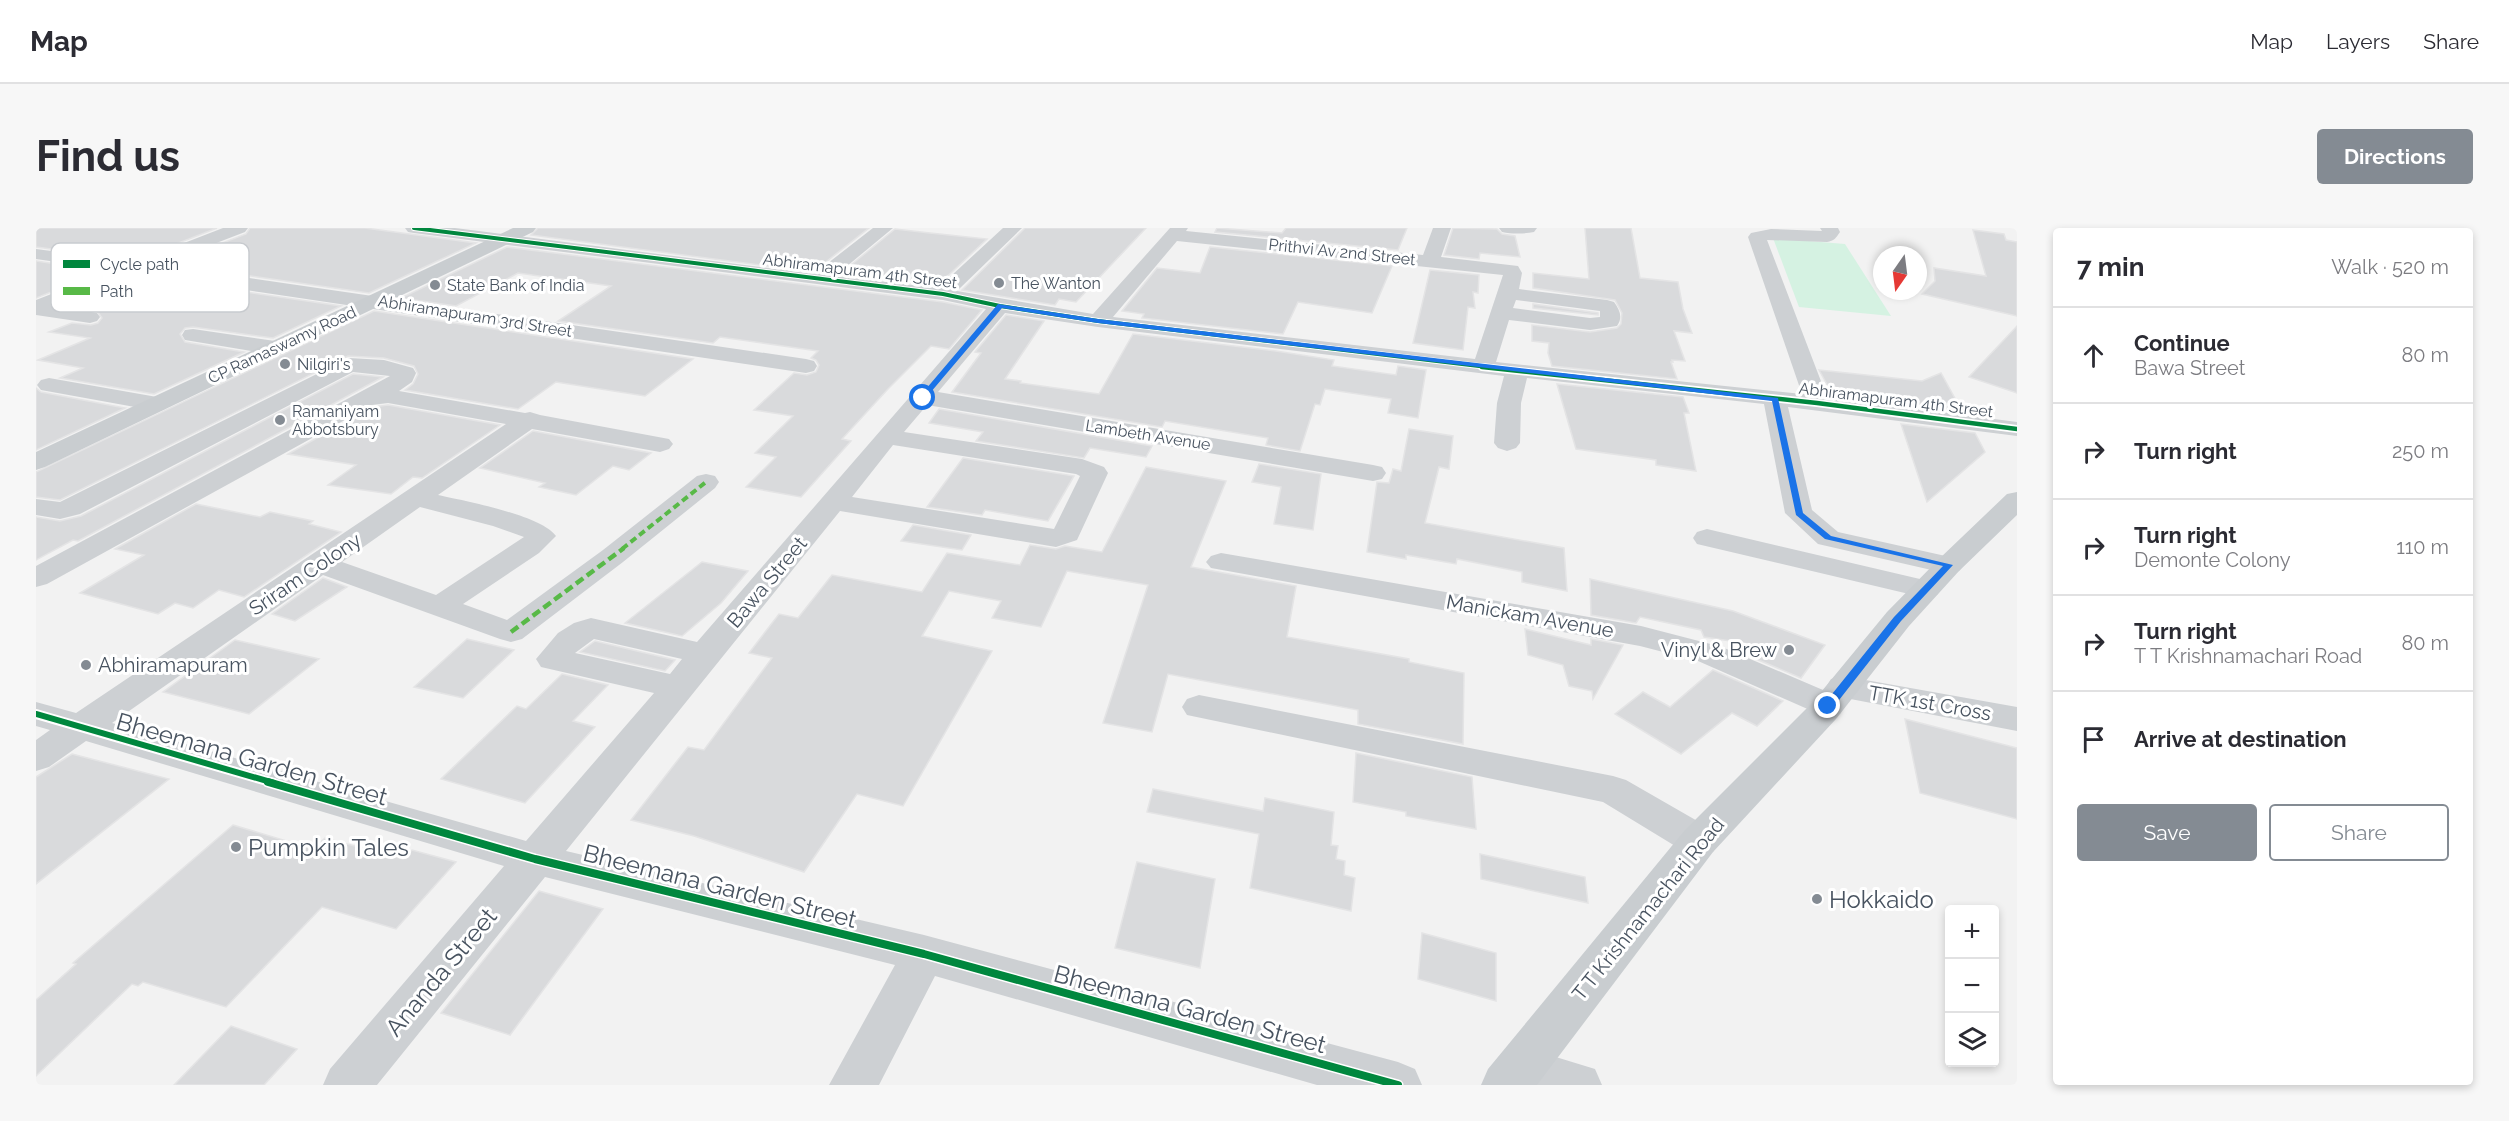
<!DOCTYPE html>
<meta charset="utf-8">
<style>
body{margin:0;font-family:Raleway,sans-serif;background:#f7f7f7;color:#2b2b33}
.controls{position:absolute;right:18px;bottom:18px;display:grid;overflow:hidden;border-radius:6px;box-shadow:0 3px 9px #0003}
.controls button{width:54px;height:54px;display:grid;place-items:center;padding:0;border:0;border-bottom:2px solid #e1e1e2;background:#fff;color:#2b2b33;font:30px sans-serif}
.compass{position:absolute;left:1837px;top:18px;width:54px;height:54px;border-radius:50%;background:#fff;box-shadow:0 3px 9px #0003;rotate:194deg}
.stop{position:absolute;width:18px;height:18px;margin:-14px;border:4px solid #1a73e8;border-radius:50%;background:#fff}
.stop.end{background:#1a73e8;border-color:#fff;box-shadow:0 2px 6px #0008}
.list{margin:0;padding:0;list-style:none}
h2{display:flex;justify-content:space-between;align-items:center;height:78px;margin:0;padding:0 24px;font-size:26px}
h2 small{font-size:20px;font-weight:400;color:#7c7c81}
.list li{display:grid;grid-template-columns:39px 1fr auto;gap:18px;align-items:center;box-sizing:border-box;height:96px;padding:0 24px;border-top:2px solid #e1e1e2}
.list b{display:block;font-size:22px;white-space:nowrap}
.list p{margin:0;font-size:20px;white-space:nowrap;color:#7c7c81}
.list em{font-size:20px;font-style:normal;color:#7c7c81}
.actions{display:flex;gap:12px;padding:18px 24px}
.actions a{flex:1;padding:14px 0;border:2px solid #848b93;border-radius:6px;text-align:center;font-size:21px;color:#848b93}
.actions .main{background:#848b93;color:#fff}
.icon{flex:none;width:33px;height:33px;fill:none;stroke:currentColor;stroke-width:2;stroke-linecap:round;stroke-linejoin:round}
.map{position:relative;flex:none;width:1981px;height:857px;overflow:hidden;border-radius:6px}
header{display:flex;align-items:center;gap:36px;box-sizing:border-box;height:84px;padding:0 30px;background:#fff;border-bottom:2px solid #e1e1e2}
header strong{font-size:28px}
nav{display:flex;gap:33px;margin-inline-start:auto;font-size:21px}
.intro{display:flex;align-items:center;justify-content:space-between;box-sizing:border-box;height:144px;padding:0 36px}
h1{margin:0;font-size:42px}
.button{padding:15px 27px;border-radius:6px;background:#848b93;color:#fff;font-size:21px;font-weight:700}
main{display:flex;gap:36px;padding:0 36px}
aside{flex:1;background:#fff;border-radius:6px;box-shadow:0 3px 9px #0003}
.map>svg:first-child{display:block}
</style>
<header>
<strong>Map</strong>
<nav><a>Map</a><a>Layers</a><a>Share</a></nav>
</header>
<div class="intro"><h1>Find us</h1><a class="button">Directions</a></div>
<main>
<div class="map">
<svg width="1981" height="857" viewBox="0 0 1981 857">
<rect width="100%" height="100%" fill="#f2f2f2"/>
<polygon fill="#d5f2e2" points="1737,10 1809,16 1855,88 1763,79"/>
<g fill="#d9dadc" stroke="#e4e4e5" stroke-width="1.5">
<polygon points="0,0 181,0 99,32 0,19"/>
<polygon points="214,0 329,0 440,15 333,65 132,36 210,6"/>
<polygon points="502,0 833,0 777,44 495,7"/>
<polygon points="989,0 1110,0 1040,74 1023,71 1019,77 926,62"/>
<polygon points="1181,0 1246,5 1250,0 1371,0 1362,22 1179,4"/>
<polygon points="1417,0 1461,1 1466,6 1479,8 1484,29 1444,25 1443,31 1408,27"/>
<polygon points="1549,0 1595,0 1604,50 1642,54 1647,81 1656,105 1638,103 1649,133 1636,132 1637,134 1635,134 1641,151 1516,138 1512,125 1513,115 1496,113 1496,97 1554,104 1581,100 1585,96 1586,85 1579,72 1497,60 1497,45 1553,51"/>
<polygon points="859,1 894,5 951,11 901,58 804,46"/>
<polygon points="1937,2 1968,6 1970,12 1981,14 1981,88 1886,66 1899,53 1898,40 1950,48"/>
<polygon points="471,19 907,74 946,82 913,121 895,118 852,161 806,211 815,213 765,269 710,259 740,229 719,225 757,188 718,182 758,145 771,147 780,144 783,137 780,132 775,130 782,123 684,109 677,115 522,93 575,58 482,45 420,78 365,70"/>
<polygon points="1174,19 1356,38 1336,85 1262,74 1247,106 1106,90 1108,86 1086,83 1121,40 1164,45"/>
<polygon points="0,33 68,43 0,70"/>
<polygon points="1394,42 1443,47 1442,65 1437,64 1439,80 1432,79 1427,122 1377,115"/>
<polygon points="102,48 305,78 237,110 157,99 149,100 144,106 149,114 208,124 118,166 24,150 47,140 2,132 54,110 13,104 36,95 55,97 62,95 66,90 61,83 29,77"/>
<polygon points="1497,76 1562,85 1562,87 1497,80"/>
<polygon points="338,83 657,131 609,168 520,154 482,181 369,162 377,156 382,146 378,138 348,130 312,128 24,272 0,269 0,244"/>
<polygon points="970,87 1008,93 969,151 985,153 984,155 1063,166 1097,106 1240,123 1298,132 1296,138 1360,147 1362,138 1390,142 1382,190 1352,185 1355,171 1289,161 1284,177 1279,176 1264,223 1230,217 1232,210 1129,193 1126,199 916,164 945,125 939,124"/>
<polygon points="1981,98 1981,165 1933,149"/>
<polygon points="1783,142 1886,153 1905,145 1927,185 1797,167"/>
<polygon points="317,146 347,149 42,313 37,312 0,332 0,289 24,293 45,288"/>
<polygon points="1521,156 1647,169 1653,185 1648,185 1660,243 1620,237 1620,232 1540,221"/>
<polygon points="0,160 5,164 89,180 0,222"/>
<polygon points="352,177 464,197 386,250 377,249 355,266 292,257 320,237 252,226 337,179"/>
<polygon points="903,181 1116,218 1110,229 1054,220 1048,230 940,213 947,204 893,195"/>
<polygon points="1865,196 1939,205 1949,224 1891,274"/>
<polygon points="1373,201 1417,208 1413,241 1403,239 1389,295 1528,320 1531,363 1486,354 1486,344 1421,331 1420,336 1370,327 1370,331 1331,324 1341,254 1353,255 1357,241 1365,243"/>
<polygon points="497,203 615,225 593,242 577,238 540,267 503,259 509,255 444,240"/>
<polygon points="927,230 1038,248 1012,293 949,282 946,287 891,279"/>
<polygon points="1223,236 1285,246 1277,302 1238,296 1245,259 1216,254"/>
<polygon points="1110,239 1190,253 1155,339 1260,358 1251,409 1373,431 1373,434 1428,445 1427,516 1322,496 1322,482 1132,446 1116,504 1067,495 1112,357 1031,343 1005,399 956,390 965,373 913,363 886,408 956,423 867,578 821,566 768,644 658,608 595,592 652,519 668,522 736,430 713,425 743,386 762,390 796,347 886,364 911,325 984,337 994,317 1020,321 1029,318 1066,324"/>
<polygon points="160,276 224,289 234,284 277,293 273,296 305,304 208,369 183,362 157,380 139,375 122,386 44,365 108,327 79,321"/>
<polygon points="877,297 935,307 926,322 865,313"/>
<polygon points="666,334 712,343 685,375 646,408 589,395"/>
<polygon points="287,350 311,359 259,393 236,386"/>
<polygon points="1554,351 1697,383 1789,417 1765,450 1699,422 1708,415 1668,409 1665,402 1604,389 1600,395 1555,387"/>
<polygon points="1489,401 1555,417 1555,411 1587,417 1557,471 1556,463 1533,458 1527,437 1492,427"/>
<polygon points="431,411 478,422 427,470 378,459"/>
<polygon points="199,412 283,431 213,486 127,464"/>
<polygon points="559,413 639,432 629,443 544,424"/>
<polygon points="1677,442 1747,473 1721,498 1696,485 1645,526 1579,486 1607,464 1634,479"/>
<polygon points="526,446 572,457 537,493 559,499 489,575 405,551 481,478 490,481"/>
<polygon points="1869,491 1981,520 1981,591 1884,565"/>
<polygon points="1320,525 1436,549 1440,601 1370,588 1370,584 1317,574"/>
<polygon points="36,526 133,551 0,656 0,549"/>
<polygon points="1117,561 1227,583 1229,570 1298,584 1295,617 1302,618 1300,631 1309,633 1308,647 1319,650 1315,683 1214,660 1223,606 1111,584"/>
<polygon points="197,597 277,621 289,610 367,631 376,622 420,634 360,701 286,679 190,779 107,754 102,758 96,756 0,848 0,772 40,736 37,735"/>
<polygon points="1444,626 1549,649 1552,675 1445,651"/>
<polygon points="1101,634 1179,651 1164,740 1079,720"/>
<polygon points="503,663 567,681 474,807 405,785"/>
<polygon points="1386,705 1460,725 1460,773 1382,751"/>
<polygon points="195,798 261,821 228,857 138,857"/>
</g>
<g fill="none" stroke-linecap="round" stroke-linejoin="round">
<g fill="#cdd0d3" fill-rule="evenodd">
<polygon points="187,0 212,0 209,4 123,37 770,131 778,133 781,138 778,143 770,145 102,46 21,78 61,85 64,89 61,93 54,95 0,87 0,72 77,42 0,31 0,21 99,34"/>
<path d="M369 0H419L778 46 837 0H857L799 48 902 60 967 0H986L921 63 1057 86 1134 0H1152L1150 3 1387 27 1397 0H1415L1405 29 1482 38 1486 45 1483 61 1571 72 1578 74C1584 82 1587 90 1581 98L1554 102 1473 92 1460 134 1766 166 1712 9 1715 5 1735 1 1786 3 1784 0H1802L1804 4C1800 10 1798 13 1791 14L1731 12 1791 169 1981 194V208L1752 179 1776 282 1802 304 1923 331 1928 337 1923 343 1913 346 1782 316 1749 285 1728 176 1491 150 1485 175 1484 215 1480 220 1471 223 1462 220 1458 215 1461 175 1468 148 1062 99 969 85 902 164 1337 237 1346 239 1350 245 1346 251 1337 253 891 177 868 204 1046 231 1068 239 1072 245 1041 312 1020 319 804 283 530 623 888 707 1362 834 1379 841 1386 857H1281L899 748 843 857H793L859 737 509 649 341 857H287L294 841 468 638 50 513 13 539 0 543V512L14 502 0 498V474L40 485 470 196 352 175 336 177 11 356 0 359V338L354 148 317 144 44 286 24 291 0 287V271L24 274 313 130 348 132 377 140 380 145 376 154 363 163 489 185 494 184 504 187 633 211 637 216 633 221 624 224 496 201 402 267C429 273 505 287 520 308L503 325 427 376 471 392 567 322 661 248 670 246 679 248 683 254 679 260 587 334 486 411 475 414 464 411 287 347 76 495 490 613 618 465 505 439 500 431 522 405 538 395 555 390 661 414 950 81 907 72 378 5 372 4ZM1141 13 1467 47 1439 131 1077 89ZM1480 72 1564 83V89L1554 90 1477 80ZM857 217 1040 246 1044 248 1018 301 816 269ZM384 279 457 298 488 309 400 367 306 334ZM558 411 646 431 634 446 539 425Z"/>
<path d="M1463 0H1501L1498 4C1488 6 1476 6 1466 4Z"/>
<polygon points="157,101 239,113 247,115 250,120 247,125 239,127 149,112 146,107 149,102"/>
<polygon points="13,150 121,169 129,171 133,176 129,181 121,183 5,162 1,157 5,152"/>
<polygon points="1671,301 1901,355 1905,361 1901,367 1890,370 1661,316 1657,310 1661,304"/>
<polygon points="1185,325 1605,398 1686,419 1794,465 1790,459 1795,451 1807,448 1981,479 1981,503 1804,469 1809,478 1804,486 1792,490 1662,433 1604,418 1175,340 1170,334 1175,328"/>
<polygon points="1163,467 1577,548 1590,552 1677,602 1683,613 1677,624 1663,628 1649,624 1567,574 1151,487 1146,479 1151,471"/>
<polygon points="1484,818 1559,841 1566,857 1467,857 1460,841 1467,825"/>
</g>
<g fill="#c9cdd0" fill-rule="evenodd">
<polygon points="477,0 500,0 497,4 9,239 0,242 0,224"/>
<polygon points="1981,264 1981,287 1923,343 1873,398 1800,491 1677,624 1501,857 1445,857 1452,841 1649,602 1776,475 1851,384 1903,331 1971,266"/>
</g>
<polyline stroke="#58b947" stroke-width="4" stroke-dasharray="7 4" stroke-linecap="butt" points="586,321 670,254"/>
<polyline stroke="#58b947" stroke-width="4.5" stroke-dasharray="9 4.5" stroke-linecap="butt" points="475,404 588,320"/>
<defs>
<polyline id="cycleway-far3" points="378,0 907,66 964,78 1062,93 1460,140"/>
<polyline id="cycleway-far2" points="1446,139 1781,175 1981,201"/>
<polyline id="cycleway-far1" points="0,486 238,555"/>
<polyline id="cycleway" points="232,554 499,631 888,726 1362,857"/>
</defs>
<use href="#cycleway-far3" stroke="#fff" stroke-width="6"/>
<use href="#cycleway-far2" stroke="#fff" stroke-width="8"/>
<use href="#cycleway-far1" stroke="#fff" stroke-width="10"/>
<use href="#cycleway" stroke="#fff" stroke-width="11"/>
<use href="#cycleway-far3" stroke="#00873e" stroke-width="4"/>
<use href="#cycleway-far2" stroke="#00873e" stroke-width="4.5"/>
<use href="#cycleway-far1" stroke="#00873e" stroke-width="6"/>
<use href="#cycleway" stroke="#00873e" stroke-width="8"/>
</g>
<polygon fill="#1a73e8" points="962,76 1062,91 1742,170 1767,285 1795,308 1917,337 1865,393 1796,481 1792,482 1787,478 1788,476 1858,389 1907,338 1789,311 1760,287 1736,173 1062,95 966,80 889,171 884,171 884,168"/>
<g fill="#848b93" stroke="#fff" stroke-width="2">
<circle cx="963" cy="55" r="6"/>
<circle cx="399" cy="57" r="6"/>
<circle cx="249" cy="136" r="6"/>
<circle cx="244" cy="192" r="6"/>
<circle cx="1753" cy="422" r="6"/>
<circle cx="50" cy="437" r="6"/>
<circle cx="200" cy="619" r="6"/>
<circle cx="1781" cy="671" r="6"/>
</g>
<g text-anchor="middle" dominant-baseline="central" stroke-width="6" stroke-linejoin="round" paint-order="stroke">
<g font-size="16" fill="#485360" stroke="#fff">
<text transform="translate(1306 24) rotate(6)">Prithvi Av 2nd Street</text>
<text transform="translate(824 43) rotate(7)">Abhiramapuram 4th Street</text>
<text transform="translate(439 88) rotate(9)">Abhiramapuram 3rd Street</text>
<text transform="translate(246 117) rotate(-25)">CP Ramaswamy Road</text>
<text transform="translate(1860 172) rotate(7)">Abhiramapuram 4th Street</text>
<text transform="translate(1112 207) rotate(9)">Lambeth Avenue</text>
</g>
<g font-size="16" fill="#485360" stroke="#fff" text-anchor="start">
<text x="975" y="55">The Wanton</text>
<text x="411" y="57">State Bank of India</text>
<text x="261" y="136">Nilgiri's</text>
<text x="256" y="183">Ramaniyam<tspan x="256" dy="18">Abbotsbury</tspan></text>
</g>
<g font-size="20" fill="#485360" stroke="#fff">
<text transform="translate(269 346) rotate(-34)">Sriram Colony</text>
<text transform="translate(731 354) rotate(-50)">Bawa Street</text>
<text transform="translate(1494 388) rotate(10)">Manickam Avenue</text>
<text transform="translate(1894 475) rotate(10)">TTK 1st Cross</text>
<text transform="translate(1612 681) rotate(-51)">T T Krishnamachari Road</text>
</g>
<g font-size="20" fill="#485360" stroke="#fff" text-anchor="end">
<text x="1741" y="422">Vinyl &amp; Brew</text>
<text x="62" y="437" text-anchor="start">Abhiramapuram</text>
</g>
<g font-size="24" fill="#485360" stroke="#fff">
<text transform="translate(216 531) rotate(16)">Bheemana Garden Street</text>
<text transform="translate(684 658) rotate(14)">Bheemana Garden Street</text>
<text transform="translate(405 744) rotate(-50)">Ananda Street</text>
<text transform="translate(1154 781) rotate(15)">Bheemana Garden Street</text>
</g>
<g font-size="24" fill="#485360" stroke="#fff" text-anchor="start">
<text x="212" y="619">Pumpkin Tales</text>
<text x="1793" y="671">Hokkaido</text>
</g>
</g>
<rect x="15" y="15" width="198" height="69" rx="9" fill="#fff" stroke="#c8cbcf" stroke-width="1.5"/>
<rect x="27" y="32" width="27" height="8" fill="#00873e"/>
<rect x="27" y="59" width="27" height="8" fill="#58b947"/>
<g font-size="16" fill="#485360">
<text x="64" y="42">Cycle path</text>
<text x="64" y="69">Path</text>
</g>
</svg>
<div class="controls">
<button>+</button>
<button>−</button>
<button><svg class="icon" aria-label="layers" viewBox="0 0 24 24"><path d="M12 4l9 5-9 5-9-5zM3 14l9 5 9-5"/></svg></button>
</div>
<svg class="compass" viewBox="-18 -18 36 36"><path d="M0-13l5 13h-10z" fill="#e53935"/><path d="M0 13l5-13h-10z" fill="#7c7c81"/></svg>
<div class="stop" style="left:887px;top:170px"></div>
<div class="stop end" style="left:1792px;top:478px"></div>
</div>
<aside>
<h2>7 min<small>Walk · 520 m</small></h2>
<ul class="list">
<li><svg class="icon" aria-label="ahead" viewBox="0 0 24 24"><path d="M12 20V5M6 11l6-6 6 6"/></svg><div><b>Continue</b><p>Bawa Street</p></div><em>80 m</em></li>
<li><svg class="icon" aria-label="right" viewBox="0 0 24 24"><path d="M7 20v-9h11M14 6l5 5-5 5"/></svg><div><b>Turn right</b></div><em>250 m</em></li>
<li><svg class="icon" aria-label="right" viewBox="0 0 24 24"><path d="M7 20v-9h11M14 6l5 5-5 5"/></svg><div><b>Turn right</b><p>Demonte Colony</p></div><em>110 m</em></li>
<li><svg class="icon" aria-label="right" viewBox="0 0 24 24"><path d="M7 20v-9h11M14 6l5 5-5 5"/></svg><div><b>Turn right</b><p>T T Krishnamachari Road</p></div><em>80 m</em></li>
<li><svg class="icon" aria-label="arrive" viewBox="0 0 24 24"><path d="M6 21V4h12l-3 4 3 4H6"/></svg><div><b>Arrive at destination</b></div></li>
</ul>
<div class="actions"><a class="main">Save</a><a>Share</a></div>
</aside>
</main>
